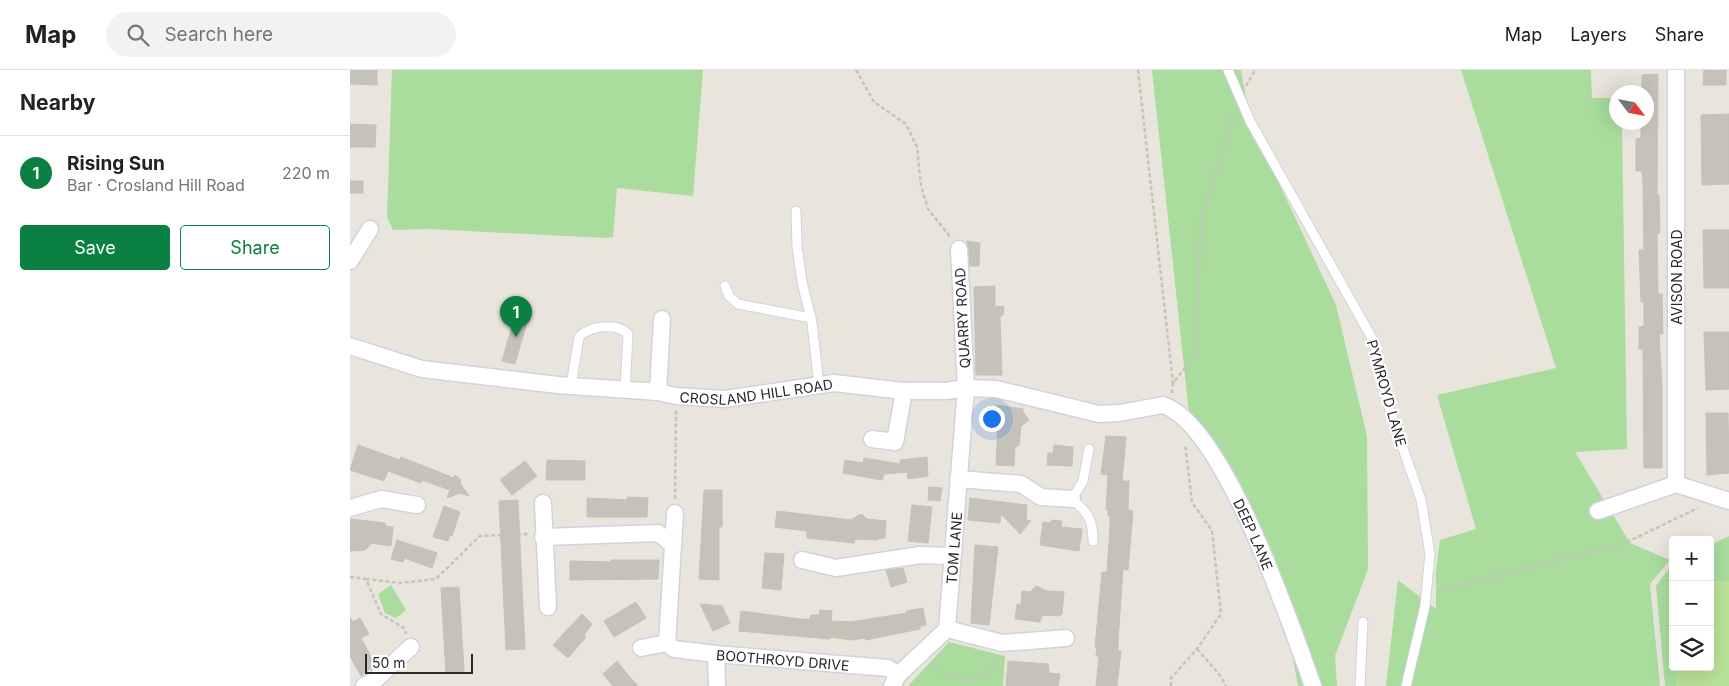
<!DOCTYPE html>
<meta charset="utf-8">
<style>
body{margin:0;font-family:Inter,sans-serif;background:#f2f2f2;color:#202124}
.controls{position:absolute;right:15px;bottom:15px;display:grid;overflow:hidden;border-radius:5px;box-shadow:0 5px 20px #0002}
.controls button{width:45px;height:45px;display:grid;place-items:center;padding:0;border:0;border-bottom:1px solid #e0e0e0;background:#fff;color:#202124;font:25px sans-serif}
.compass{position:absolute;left:1259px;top:15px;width:45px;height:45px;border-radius:50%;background:#fff;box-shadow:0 5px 20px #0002;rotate:122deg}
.scale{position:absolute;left:15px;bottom:12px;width:108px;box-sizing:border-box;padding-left:5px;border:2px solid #292929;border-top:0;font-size:14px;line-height:18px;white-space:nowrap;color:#292929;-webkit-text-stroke:4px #fff;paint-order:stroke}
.you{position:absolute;left:641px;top:348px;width:18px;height:18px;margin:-12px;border:4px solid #fff;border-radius:50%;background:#1a73e8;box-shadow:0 0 0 8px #1a73e833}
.badge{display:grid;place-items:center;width:32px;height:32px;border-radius:50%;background:#0b8043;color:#fff;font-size:16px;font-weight:700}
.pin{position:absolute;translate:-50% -41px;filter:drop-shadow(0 1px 2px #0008)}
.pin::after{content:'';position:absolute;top:26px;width:18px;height:15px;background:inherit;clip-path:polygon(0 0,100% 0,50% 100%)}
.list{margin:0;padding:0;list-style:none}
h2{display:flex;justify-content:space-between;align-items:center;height:65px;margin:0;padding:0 20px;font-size:21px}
h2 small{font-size:16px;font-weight:400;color:#757577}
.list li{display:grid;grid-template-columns:32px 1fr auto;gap:15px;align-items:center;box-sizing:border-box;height:75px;padding:0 20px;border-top:1px solid #e0e0e0}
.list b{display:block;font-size:19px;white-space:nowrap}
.list p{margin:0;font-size:16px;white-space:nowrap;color:#757577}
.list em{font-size:16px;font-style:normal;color:#757577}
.actions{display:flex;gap:10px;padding:15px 20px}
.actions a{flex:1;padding:11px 0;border:1px solid #0b8043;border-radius:5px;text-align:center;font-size:18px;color:#0b8043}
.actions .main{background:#0b8043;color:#fff}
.icon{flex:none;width:28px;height:28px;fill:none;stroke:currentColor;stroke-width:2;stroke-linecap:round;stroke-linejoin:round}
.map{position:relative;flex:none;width:1379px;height:616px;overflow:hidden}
header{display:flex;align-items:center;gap:30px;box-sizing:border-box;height:70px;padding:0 25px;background:#fff;border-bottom:1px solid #e0e0e0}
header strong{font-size:24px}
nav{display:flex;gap:28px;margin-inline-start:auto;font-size:18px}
.search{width:350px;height:45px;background:#f2f2f2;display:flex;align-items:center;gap:12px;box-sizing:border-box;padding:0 18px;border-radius:28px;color:#757577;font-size:19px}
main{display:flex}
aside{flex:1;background:#fff}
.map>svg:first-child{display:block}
</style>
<header>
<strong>Map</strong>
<div class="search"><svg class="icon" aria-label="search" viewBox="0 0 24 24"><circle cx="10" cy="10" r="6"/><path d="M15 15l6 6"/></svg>Search here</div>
<nav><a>Map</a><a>Layers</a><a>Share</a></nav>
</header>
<main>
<aside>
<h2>Nearby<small></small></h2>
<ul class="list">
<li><span class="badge">1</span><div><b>Rising Sun</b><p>Bar · Crosland Hill Road</p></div><em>220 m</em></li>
</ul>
<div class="actions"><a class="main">Save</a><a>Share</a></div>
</aside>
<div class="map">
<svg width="1379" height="616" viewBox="0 0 1379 616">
<rect width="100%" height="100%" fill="#eae5dc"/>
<g fill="#a9dc9d">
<polygon points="42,0 353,0 343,126 267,118 263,167 255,168 79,159 43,160 37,147"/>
<polygon points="802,0 891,0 900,51 986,235 1017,366 1018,499 985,586 987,616 948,616 924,486 862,368 839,343"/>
<polygon points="1111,0 1241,0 1242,28 1266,28 1266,52 1272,53 1277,379 1225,382 1280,473 1320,490 1300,514 1310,616 1036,616 1048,510 1086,539 1086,501 1090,470 1126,459 1087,325 1206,298"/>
<polygon points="1379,466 1379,616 1315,616 1306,516 1323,493 1323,597 1360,597 1360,475"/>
<polygon points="41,515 56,540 46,548 35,543 28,524"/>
<polygon points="599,572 655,586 653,616 558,616"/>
</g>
<polygon fill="#b9e299" points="1360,511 1379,511 1379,616 1326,616 1325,597 1360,597"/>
<g fill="#c5c2bb" stroke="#c5c1b6">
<polygon points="0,0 27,0 27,15 0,14"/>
<polygon points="1354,0 1376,0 1376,15 1353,15"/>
<polygon points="1308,4 1307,125 1309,125 1310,163 1307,163 1308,224 1312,224 1313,264 1309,264 1312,317 1312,398 1294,398 1293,279 1289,279 1289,257 1294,256 1294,232 1291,232 1289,180 1294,180 1293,113 1292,101 1286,101 1286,69 1291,68 1291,52 1296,52 1296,22 1292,22 1292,5"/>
<polygon points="1379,44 1379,114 1352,115 1351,45"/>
<polygon points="0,54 26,55 25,77 0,77"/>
<rect x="0" y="111" width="13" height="12"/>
<polygon points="1353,160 1379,160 1379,218 1354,218"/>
<polygon points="617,171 630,173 629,196 620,196"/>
<polygon points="645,216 645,237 654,236 653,245 650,247 652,305 626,305 624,217"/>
<polygon points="164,249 176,252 176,256 165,294 152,291"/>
<polygon points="1354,262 1379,262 1379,319 1356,320"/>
<polygon points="647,335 673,339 673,342 679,350 671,356 669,375 665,377 664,396 646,395 648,352 645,352"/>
<polygon points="1356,343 1378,343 1379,403 1357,405"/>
<polygon points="756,366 776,367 772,411 779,411 778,440 783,441 778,500 773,499 768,572 768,581 771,581 767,616 746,616 749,586 746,586 747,577 745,577 752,502 757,502 760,458 760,446 758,446 758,440 756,440 758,405 751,404"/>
<polygon points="8,375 50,390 51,387 104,408 105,405 111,410 110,413 119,426 110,423 97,428 100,420 72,410 71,413 38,401 34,411 0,400"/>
<polygon points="704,375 723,377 722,396 697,395 698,383 703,383"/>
<polygon points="577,387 578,406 558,409 557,402 534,404 532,410 493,403 495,390 513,393 514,388 551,394 550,390"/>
<polygon points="197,390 235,391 235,410 196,410"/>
<polygon points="175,391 187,406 162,425 150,410"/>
<polygon points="579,417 592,418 590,431 578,430"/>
<polygon points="354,420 372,420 372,457 369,457 369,510 349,509"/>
<polygon points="277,427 298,428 297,447 237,447 237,428 277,430"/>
<polygon points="620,428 677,435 676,450 681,451 670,464 651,444 650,453 618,450"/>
<polygon points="168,430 175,579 156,580 149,431"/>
<polygon points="562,435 582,437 578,473 558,471"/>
<polygon points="94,436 110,442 102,466 100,465 98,471 83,467"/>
<polygon points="427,441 501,450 509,445 513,445 517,449 536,451 535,468 529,468 528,470 505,469 504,473 457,468 457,461 425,457"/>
<polygon points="0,449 35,453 35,456 43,457 41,476 22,473 15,480 0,481"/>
<polygon points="702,450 712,451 711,457 732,459 729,481 690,475 693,452 701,453"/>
<polygon points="47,470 87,483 82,498 54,488 53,492 41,489"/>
<polygon points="625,475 648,477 639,555 621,553"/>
<polygon points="415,483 434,484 431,520 412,518"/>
<polygon points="261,490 309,490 308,509 220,510 220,491 261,492"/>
<polygon points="553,498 557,512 541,517 536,500"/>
<polygon points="686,516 697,521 714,522 712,544 709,546 692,545 690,552 665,549 667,534 671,535 672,521 680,522"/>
<polygon points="109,517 114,602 96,604 91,518"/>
<polygon points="286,532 296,548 264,567 254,551"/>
<polygon points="350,534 372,536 380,553 363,561"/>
<polygon points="573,538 576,555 570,556 570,559 516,570 515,568 502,570 480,567 480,569 389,561 391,541 450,549 460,549 461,545 469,545 470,540 482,541 481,551 501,552 557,543 556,541"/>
<polygon points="232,544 242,554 234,565 236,567 218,588 203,575"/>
<polygon points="0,547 3,552 10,548 19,564 11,568 25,595 11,606 0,586"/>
<polygon points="267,591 278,605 288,616 263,616 253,604"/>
<polygon points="658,591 698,594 699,603 710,604 708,616 656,616"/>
</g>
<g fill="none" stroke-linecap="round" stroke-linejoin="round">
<defs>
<g id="service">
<polyline points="878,0 900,51 1023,270 1040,341 1071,430 1080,484 1075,536 1056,616"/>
<polyline points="446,141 447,176 452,212 462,253 469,315"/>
<polyline points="375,216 379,226 388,234 461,248"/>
<path d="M221 316 229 267C239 256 267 252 278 264L275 320"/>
<path d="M739 379 733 411 722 429C738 443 743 449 743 471"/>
<polyline points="1010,616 1013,552"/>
</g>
<g id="minor">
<polyline points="1326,0 1326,414"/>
<polyline points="0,191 20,159"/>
<path id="s1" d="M0 276 72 299 208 315 308 322 326 326 375 329 484 313 554 321H596L616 318 646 319 749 344 770 343 813 335C874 355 941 555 963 616"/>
<polyline points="308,322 312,249"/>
<polyline points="522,369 545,372 554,321"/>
<polyline points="608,409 671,414 691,427 722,429"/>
<polyline points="193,433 198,537"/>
<polyline points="0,438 31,429 67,435"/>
<polyline points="1248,441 1326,414 1379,431"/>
<polyline points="193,467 308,463 322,474"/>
<polyline points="452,490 486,498 570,485 602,486"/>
<polyline points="597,559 652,573 716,568"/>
<polyline points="317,573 325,443"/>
<path id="s2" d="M291 578 317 573 324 579 366 584 538 598 548 605"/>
<polyline points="366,584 367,616"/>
<polyline points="14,616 24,611 61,577"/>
<path id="s3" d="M542 616 548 605 597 559 616 318 609 179"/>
</g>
</defs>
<use href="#service" stroke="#d1d2e0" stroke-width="11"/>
<use href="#minor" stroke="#d1d2e0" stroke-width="19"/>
<g stroke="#c3c3c3" stroke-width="2.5" stroke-dasharray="4 2.5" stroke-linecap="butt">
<polyline points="506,0 524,32 556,54 567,77 571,116 578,139 601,168"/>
<polyline points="788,0 823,313"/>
<polyline points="896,16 905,0"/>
<polyline points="822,323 823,313 846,284 851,148 884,44"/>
<polyline points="325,429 326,339"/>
<polyline points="0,507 16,509 31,544 54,558 56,564"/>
<polyline points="16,509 49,513 86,509 130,466 180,464"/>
<polyline points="1088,521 1275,473 1348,438"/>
<polyline points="847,579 869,604 876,616"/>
<path d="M582 593C600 614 639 616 648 586"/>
<polyline points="821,616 821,608 847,579 871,544 862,461 842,432 835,374"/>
</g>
<use href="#service" stroke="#fff" stroke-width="9"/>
<use href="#minor" stroke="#fff" stroke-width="16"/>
</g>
<g text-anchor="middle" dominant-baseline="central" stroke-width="4.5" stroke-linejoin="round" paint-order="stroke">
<g font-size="14" fill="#292929" stroke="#fff">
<text transform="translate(1326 207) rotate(-90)">AVISON ROAD</text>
<text transform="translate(612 248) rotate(-93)">QUARRY ROAD</text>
<text stroke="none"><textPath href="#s1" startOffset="412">CROSLAND HILL ROAD</textPath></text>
<text transform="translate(1037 323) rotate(74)">PYMROYD LANE</text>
<text stroke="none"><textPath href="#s1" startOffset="985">DEEP LANE</textPath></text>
<text stroke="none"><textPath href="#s3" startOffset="161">TOM LANE</textPath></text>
<text stroke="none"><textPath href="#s2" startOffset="145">BOOTHROYD DRIVE</textPath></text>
</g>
</g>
</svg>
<div class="controls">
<button>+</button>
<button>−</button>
<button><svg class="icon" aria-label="layers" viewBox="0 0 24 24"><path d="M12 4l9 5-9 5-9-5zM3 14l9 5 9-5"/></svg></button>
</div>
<svg class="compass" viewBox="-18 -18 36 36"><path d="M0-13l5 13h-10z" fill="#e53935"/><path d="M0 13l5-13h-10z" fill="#757577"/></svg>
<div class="scale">50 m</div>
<div class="you"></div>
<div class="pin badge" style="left:166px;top:267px">1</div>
</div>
</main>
